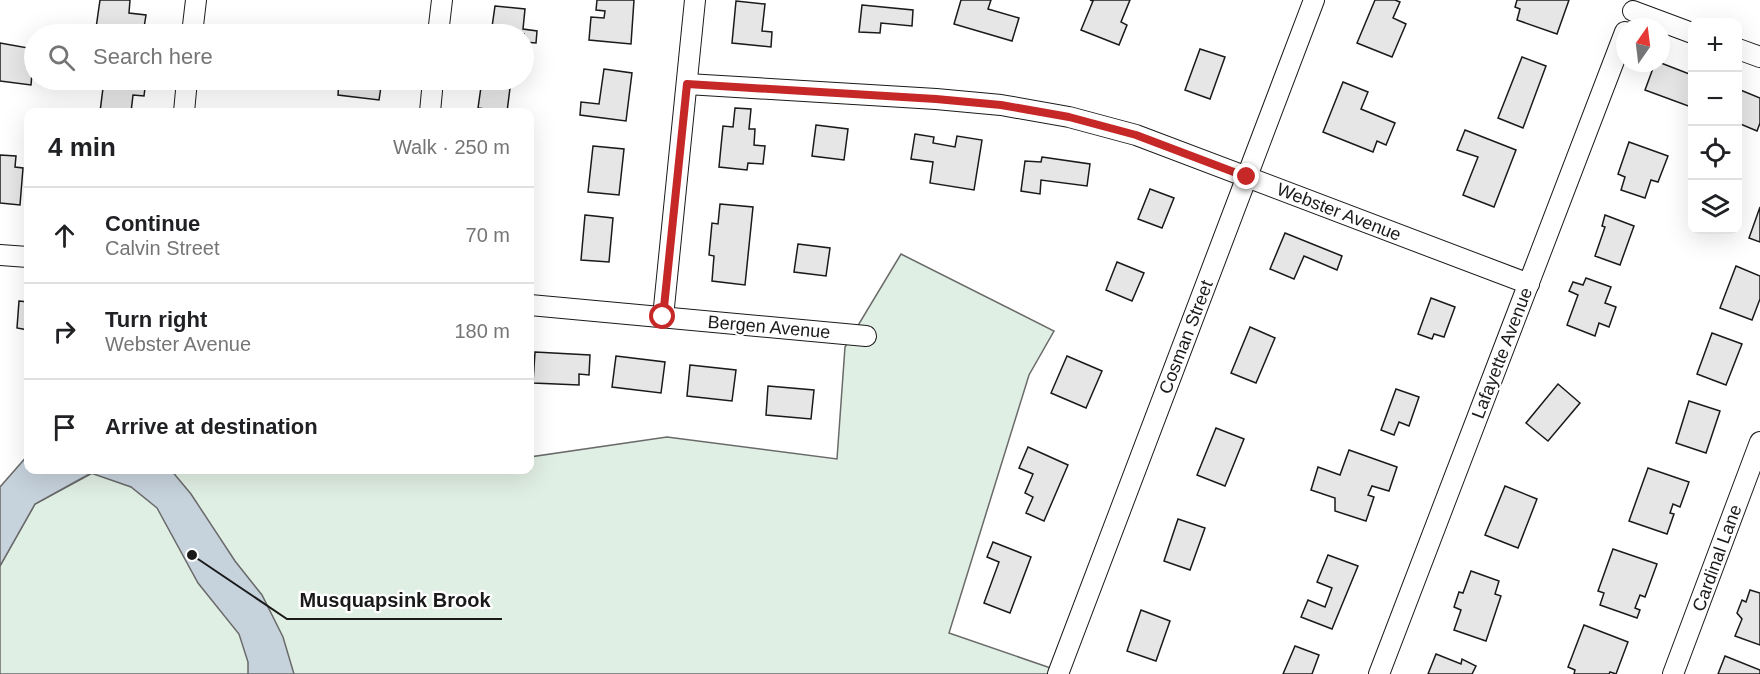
<!DOCTYPE html>
<meta charset="utf-8">
<style>
body{margin:0;font-family:Arial,sans-serif;background:#f6f6f6;color:#202124}
.controls{position:absolute;right:18px;top:18px;display:grid;overflow:hidden;border-radius:12px;box-shadow:0 6px 24px #0002}
.controls button{width:54px;height:54px;display:grid;place-items:center;padding:0;border:0;border-bottom:2px solid #e0e0e0;background:#fff;color:#202124;font:30px sans-serif}
.compass{position:absolute;left:1616px;top:18px;width:54px;height:54px;border-radius:50%;background:#fff;box-shadow:0 6px 24px #0002;rotate:14deg}
.stop{position:absolute;width:18px;height:18px;margin:-14px;border:4px solid #c62828;border-radius:50%;background:#fff}
.stop.end{background:#c62828;border-color:#fff;box-shadow:0 2px 6px #0008}
.list{margin:0;padding:0;list-style:none}
h2{display:flex;justify-content:space-between;align-items:center;height:78px;margin:0;padding:0 24px;font-size:26px}
h2 small{font-size:20px;font-weight:400;color:#757577}
.list li{display:grid;grid-template-columns:39px 1fr auto;gap:18px;align-items:center;box-sizing:border-box;height:96px;padding:0 24px;border-top:2px solid #e0e0e0}
.list b{display:block;font-size:22px;white-space:nowrap}
.list p{margin:0;font-size:20px;white-space:nowrap;color:#757577}
.list em{font-size:20px;font-style:normal;color:#757577}
.icon{flex:none;width:33px;height:33px;fill:none;stroke:currentColor;stroke-width:2;stroke-linecap:round;stroke-linejoin:round}
.map{position:relative;flex:none;width:1760px;height:674px;overflow:hidden}
.search{position:absolute;background:#fff;box-shadow:0 6px 24px #0002;left:24px;top:24px;width:510px;height:66px;display:flex;align-items:center;gap:15px;box-sizing:border-box;padding:0 21px;border-radius:33px;color:#757577;font-size:22px}
.panel{position:absolute;background:#fff;box-shadow:0 6px 24px #0002;left:24px;top:108px;width:510px;height:366px;border-radius:12px}
.map>svg:first-child{display:block}
</style>
<div class="map">
<svg width="1760" height="674" viewBox="0 0 1760 674">
<rect width="100%" height="100%" fill="#fff"/>
<polygon fill="#e0efe3" stroke="#6a6a6a" stroke-width="1.5" points="901,254 1054,331 1029,375 949,633 1068,674 0,674 0,566 35,504 98,470 530,470 530,457 667,437 837,459 845,347"/>
<polygon fill="#c6d2dc" stroke="#6a6a6a" stroke-width="1.5" points="28,455 28,470 171,470 191,494 235,561 262,595 283,637 294,674 248,674 248,662 239,634 198,583 157,508 131,487 91,473 35,504 0,566 0,487"/>
<g fill="#e6e6e6" stroke="#1a1a1a" stroke-width="1.5">
<polygon points="100,0 130,0 129,13 146,15 143,34 96,28"/>
<polygon points="597,0 634,0 631,44 589,40 591,17 604,18 605,11 596,10"/>
<polygon points="961,0 991,0 988,9 1019,18 1012,41 954,24"/>
<polygon points="1090,0 1130,0 1121,22 1127,25 1119,45 1081,30 1093,1"/>
<polygon points="1375,0 1395,0 1400,2 1393,18 1406,24 1392,57 1357,43"/>
<polygon points="1517,0 1569,0 1557,34 1517,20 1520,9 1515,7"/>
<polygon points="736,1 765,4 762,31 772,32 771,47 732,43"/>
<polygon points="862,5 913,10 912,26 881,23 880,33 859,32"/>
<polygon points="495,6 525,9 523,29 537,31 536,43 524,42 524,34 491,34"/>
<polygon points="0,43 34,49 31,85 0,81"/>
<polygon points="1200,49 1225,57 1210,99 1185,90"/>
<polygon points="1522,57 1546,66 1523,128 1498,118"/>
<polygon points="1655,63 1661,63 1692,75 1691,107 1645,90"/>
<polygon points="604,69 632,73 626,121 580,115 581,102 599,104"/>
<polygon points="104,80 146,80 144,96 133,95 131,112 100,112"/>
<polygon points="233,80 266,80 266,88 233,84"/>
<polygon points="339,80 382,80 379,100 338,95"/>
<polygon points="482,80 511,80 507,112 478,108"/>
<polygon points="1343,82 1368,92 1361,109 1395,123 1386,145 1377,141 1373,152 1323,132"/>
<polygon points="1738,89 1760,98 1760,123 1757,131 1738,123"/>
<polygon points="735,108 751,109 749,129 755,129 754,145 765,146 763,164 748,163 747,170 719,167 723,126 733,127"/>
<polygon points="816,125 848,129 844,160 812,156"/>
<polygon points="1465,130 1516,150 1494,207 1463,195 1478,157 1457,150"/>
<polygon points="915,134 934,137 933,143 955,147 957,136 982,140 974,190 930,183 933,162 911,159"/>
<polygon points="1629,142 1668,156 1658,182 1651,180 1645,198 1621,190 1625,177 1618,174"/>
<polygon points="593,146 624,149 619,195 588,192"/>
<polygon points="0,155 16,156 15,167 23,168 20,205 0,203"/>
<polygon points="1042,157 1090,164 1087,186 1041,180 1040,194 1021,191 1025,161 1041,162"/>
<polygon points="1150,189 1174,198 1162,228 1138,219"/>
<polygon points="720,204 753,207 745,285 712,281 714,256 709,255 712,223 718,224"/>
<polygon points="1760,207 1760,242 1749,238"/>
<polygon points="585,215 613,218 609,262 581,260"/>
<polygon points="1605,215 1634,226 1620,265 1595,256 1605,227 1602,226"/>
<polygon points="1285,233 1342,256 1337,270 1304,256 1294,279 1270,269"/>
<polygon points="798,244 830,248 826,276 794,272"/>
<polygon points="1117,262 1144,273 1132,301 1106,290"/>
<polygon points="1736,266 1760,276 1760,299 1752,320 1720,308"/>
<polygon points="1586,278 1611,287 1605,303 1616,307 1609,327 1599,323 1595,336 1567,325 1578,295 1569,291 1573,282 1583,285"/>
<polygon points="1431,298 1455,307 1444,337 1434,334 1432,339 1418,334"/>
<polygon points="19,301 28,302 28,330 17,328"/>
<polygon points="1250,327 1275,338 1256,383 1231,373"/>
<polygon points="1712,333 1742,344 1726,385 1697,374"/>
<polygon points="535,352 590,355 589,375 579,374 579,385 533,383"/>
<polygon points="616,356 665,362 661,393 612,387"/>
<polygon points="1067,356 1102,371 1086,408 1051,393"/>
<polygon points="690,365 736,370 732,401 687,396"/>
<polygon points="1558,384 1580,403 1548,441 1526,423"/>
<polygon points="768,386 814,390 811,419 766,415"/>
<polygon points="1396,389 1419,397 1409,426 1399,422 1394,435 1381,430"/>
<polygon points="1689,401 1720,411 1706,453 1676,443"/>
<polygon points="1216,428 1244,439 1225,486 1197,475"/>
<polygon points="1028,447 1068,465 1044,521 1026,513 1033,497 1025,493 1033,474 1019,468"/>
<polygon points="1349,450 1397,467 1389,491 1372,486 1368,495 1374,497 1366,521 1335,511 1335,498 1311,490 1318,467 1340,475"/>
<polygon points="1648,468 1689,482 1680,507 1673,504 1670,513 1674,514 1667,534 1629,521"/>
<polygon points="1505,486 1537,499 1518,548 1485,535"/>
<polygon points="1178,519 1205,528 1190,570 1164,561"/>
<polygon points="993,542 1031,557 1010,613 984,603 999,562 987,557"/>
<polygon points="1613,549 1657,564 1645,597 1640,595 1635,608 1640,610 1637,618 1600,605 1604,593 1598,591"/>
<polygon points="1328,555 1358,566 1332,629 1301,617 1308,600 1325,607 1332,588 1317,582"/>
<polygon points="1471,571 1499,581 1495,594 1501,596 1486,641 1454,630 1461,610 1454,607 1459,592 1463,593"/>
<polygon points="1750,590 1760,593 1760,645 1735,636 1742,619 1737,613 1742,600 1746,602"/>
<polygon points="1141,610 1170,621 1156,661 1127,651"/>
<polygon points="1584,625 1628,642 1616,674 1610,672 1609,674 1574,674 1575,670 1568,667"/>
<polygon points="1295,646 1319,655 1312,674 1283,674"/>
<polygon points="1436,654 1461,664 1462,659 1476,666 1472,674 1428,674"/>
<polygon points="1725,656 1760,670 1760,674 1718,674"/>
</g>
<g fill="none" stroke-linecap="round" stroke-linejoin="round">
<defs>
<g id="street">
<polyline points="1633,11 1692,33"/>
<polyline points="192,34 196,0"/>
<polyline points="438,34 442,0"/>
<polyline points="1738,49 1760,57"/>
<polyline points="687,84 936,99 1001,105 1069,117 1136,135 1529,284"/>
<polyline points="184,112 187,80"/>
<polyline points="430,112 433,80"/>
<polyline points="0,255 28,257"/>
<polyline points="530,305 866,336"/>
<polyline points="663,317 695,0"/>
<polyline points="1058,674 1314,0"/>
<polyline points="1379,674 1625,32"/>
<polyline points="1673,674 1760,442"/>
</g>
</defs>
<use href="#street" stroke="#1a1a1a" stroke-width="22"/>
<use href="#street" stroke="#fff" stroke-width="20"/>
</g>
<g fill="none" stroke-linecap="round" stroke-linejoin="round">
<polyline stroke="#c62828" stroke-width="8" points="663,317 687,84 936,99 1001,105 1069,117 1136,135 1247,177"/>
</g>
<g text-anchor="middle" dominant-baseline="central" stroke-width="4.5" stroke-linejoin="round" paint-order="stroke">
<g font-size="18" fill="#1a1a1a" stroke="#fff">
<text transform="translate(1339 212) rotate(21)">Webster Avenue</text>
<text transform="translate(769 327) rotate(5)">Bergen Avenue</text>
<text transform="translate(1186 337) rotate(-69)">Cosman Street</text>
<text transform="translate(1502 353) rotate(-69)">Lafayette Avenue</text>
<text transform="translate(1717 558) rotate(-70)">Cardinal Lane</text>
</g>
</g>
<path fill="none" stroke="#1a1a1a" stroke-width="2" d="M192 555L287 619H502"/>
<circle fill="#1a1a1a" stroke="#fff" stroke-width="2" cx="192" cy="555" r="6"/>
<g font-size="20" text-anchor="middle" font-weight="bold" fill="#1a1a1a" stroke="#fff" stroke-width="4.5" stroke-linejoin="round" paint-order="stroke">
<text x="395" y="607">Musquapsink Brook</text>
</g>
</svg>
<div class="controls">
<button>+</button>
<button>−</button>
<button><svg class="icon" aria-label="locate" viewBox="0 0 24 24"><circle cx="12" cy="12" r="6"/><path d="M12 2v4M12 18v4M2 12h4M18 12h4"/></svg></button>
<button><svg class="icon" aria-label="layers" viewBox="0 0 24 24"><path d="M12 4l9 5-9 5-9-5zM3 14l9 5 9-5"/></svg></button>
</div>
<svg class="compass" viewBox="-18 -18 36 36"><path d="M0-13l5 13h-10z" fill="#e53935"/><path d="M0 13l5-13h-10z" fill="#757577"/></svg>
<div class="stop" style="left:663px;top:317px"></div>
<div class="stop end" style="left:1247px;top:177px"></div>
<div class="search"><svg class="icon" aria-label="search" viewBox="0 0 24 24"><circle cx="10" cy="10" r="6"/><path d="M15 15l6 6"/></svg>Search here</div>
<section class="panel">
<h2>4 min<small>Walk · 250 m</small></h2>
<ul class="list">
<li><svg class="icon" aria-label="ahead" viewBox="0 0 24 24"><path d="M12 20V5M6 11l6-6 6 6"/></svg><div><b>Continue</b><p>Calvin Street</p></div><em>70 m</em></li>
<li><svg class="icon" aria-label="right" viewBox="0 0 24 24"><path d="M7 20v-9h11M14 6l5 5-5 5"/></svg><div><b>Turn right</b><p>Webster Avenue</p></div><em>180 m</em></li>
<li><svg class="icon" aria-label="arrive" viewBox="0 0 24 24"><path d="M6 21V4h12l-3 4 3 4H6"/></svg><div><b>Arrive at destination</b></div></li>
</ul>
</section>
</div>
